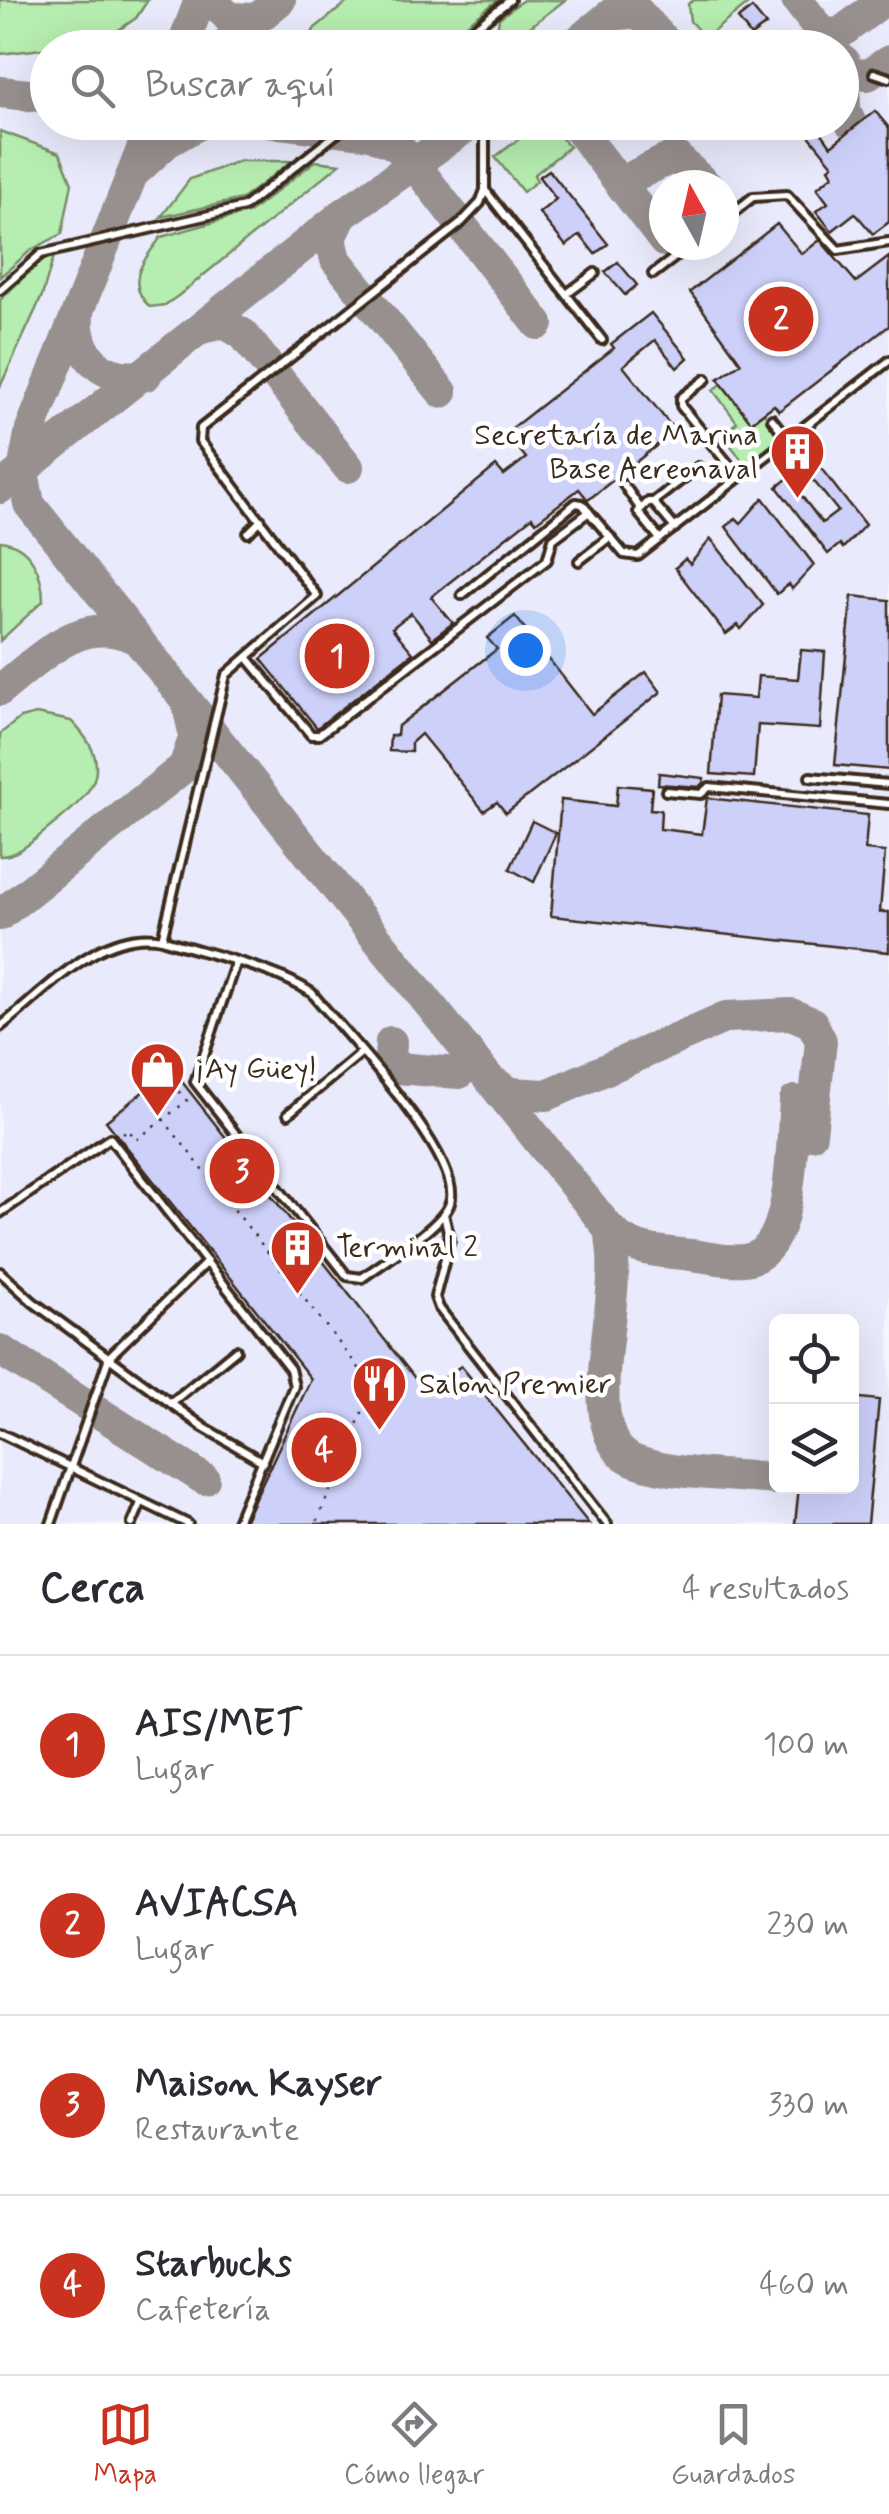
<!DOCTYPE html>
<html lang="es">
<meta charset="utf-8">
<style>
body{margin:0;font-family:Mynerve,sans-serif;background:#f7f7f7;color:#2b2b33}
.controls{position:absolute;right:30px;bottom:30px;display:grid;overflow:hidden;border-radius:15px;box-shadow:0 10px 40px #0002}
.controls button{width:90px;height:90px;display:grid;place-items:center;padding:0;border:0;border-bottom:2px solid #e1e1e2;background:#fff;color:#2b2b33;font:50px sans-serif}
.compass{position:absolute;left:649px;top:170px;width:90px;height:90px;border-radius:50%;background:#fff;box-shadow:0 10px 40px #0002;rotate:352deg}
.you{position:absolute;left:525px;top:650px;width:35px;height:35px;margin:-25px;border:8px solid #fff;border-radius:50%;background:#1a73e8;box-shadow:0 0 0 15px #1a73e833}
.badge{display:grid;place-items:center;width:65px;height:65px;border-radius:50%;background:#c8321e;color:#fff;font-size:32px;font-weight:700}
.pin{position:absolute;translate:-50% -50%;border:5px solid #fff;box-shadow:0 2px 10px #0006}
.list{margin:0;padding:0;list-style:none}
h2{display:flex;justify-content:space-between;align-items:center;height:130px;margin:0;padding:0 40px;font-size:42px}
h2 small{font-size:32px;font-weight:400;color:#7c7c81}
.list li{display:grid;grid-template-columns:65px 1fr auto;gap:30px;align-items:center;box-sizing:border-box;height:180px;padding:0 40px;border-top:2px solid #e1e1e2}
.list b{display:block;font-size:38px;white-space:nowrap}
.list p{margin:0;font-size:32px;white-space:nowrap;color:#7c7c81}
.list em{font-size:32px;font-style:normal;color:#7c7c81}
.icon{flex:none;width:55px;height:55px;fill:none;stroke:currentColor;stroke-width:2;stroke-linecap:round;stroke-linejoin:round}
.map{position:relative;flex:none;width:889px;height:1524px;overflow:hidden}
.search{position:absolute;background:#fff;box-shadow:0 10px 40px #0002;left:30px;right:30px;top:30px;height:110px;display:flex;align-items:center;gap:25px;box-sizing:border-box;padding:0 35px;border-radius:55px;color:#7c7c81;font-size:38px}
.sheet{height:850px;background:#fff}
nav{display:flex;justify-content:space-around;align-items:center;box-sizing:border-box;height:140px;border-top:2px solid #e1e1e2;background:#fff;font-size:28px;color:#7c7c81}
nav a{display:grid;justify-items:center;gap:5px}
nav .on{color:#c8321e}
.map>svg:first-child{display:block}
</style>
<div class="map">
<svg width="889" height="1524" viewBox="0 0 889 1524">
<rect width="100%" height="100%" fill="#f5f6fe"/>
<filter id="ink" filterUnits="userSpaceOnUse"><feTurbulence type="fractalNoise" baseFrequency=".01" numOctaves="2"/><feDisplacementMap in="SourceGraphic" scale="20" xChannelSelector="R" yChannelSelector="G"/><feConvolveMatrix kernelMatrix="1 2 1 2 8 2 1 2 1" color-interpolation-filters="sRGB"/></filter>
<g filter="url(#ink)">
<path fill="#e9ebfc" fill-rule="evenodd" d="M0 0H889V1524H0ZM48 48H842V122H48ZM664 185H724V245H664ZM776 1322H852V1486H776Z"/>
<g fill="#b6edb0" stroke="#788c67" stroke-width="2.5">
<polygon points="0,0 148,0 136,18 101,42 0,54"/>
<polygon points="350,0 498,0 437,47 304,47 315,28"/>
<polygon points="523,0 565,0 504,47 495,47 499,18"/>
<polygon points="694,0 753,0 705,38 690,21 688,4"/>
<polygon points="540,123 549,123 569,147 534,175 537,181 523,192 495,157"/>
<polygon points="0,131 60,153 72,183 62,234 31,250 0,277"/>
<polygon points="239,161 292,161 242,199 161,217 190,179"/>
<path d="M315 161 340 164 178 296 165 305 150 307C124 283 143 261 161 237L250 212Z"/>
<polygon points="54,256 42,296 0,387 0,300 40,261"/>
<polygon points="722,384 751,422 764,413 778,431 780,442 755,461 744,463 723,435 737,422 713,390"/>
<path d="M0 541C30 544 43 573 43 601L0 641Z"/>
<path d="M36 714 71 721C120 769 90 796 48 829 34 840 18 856 0 856V734L20 718Z"/>
</g>
<g fill="none" stroke-linecap="round" stroke-linejoin="round">
<g stroke="#98908e" stroke-width="32">
<polyline points="212,0 229,18 256,19"/>
<polyline points="797,0 834,48"/>
<polyline points="611,15 638,12 671,48"/>
<polyline points="823,33 839,34 884,0"/>
<polyline points="182,48 200,0"/>
<polyline points="221,48 280,0"/>
<polyline points="570,48 625,3"/>
<polyline points="844,61 845,109 850,122"/>
<polyline points="854,74 868,75 889,61"/>
<polyline points="0,92 48,97"/>
<path d="M153 122 31 429 23 471 29 504 607 1226C633 1283 566 1439 638 1462 679 1476 731 1474 775 1479"/>
<polyline points="271,122 381,135"/>
<polyline points="573,122 664,241"/>
<polyline points="371,134 396,145 414,164 538,324"/>
<polyline points="138,169 167,142 202,122"/>
<polyline points="636,175 675,156 706,185"/>
<polyline points="342,215 331,238 336,260 442,392"/>
<path d="M78 314C75 357 105 383 146 375"/>
<polyline points="202,328 224,323 243,334 348,467"/>
<polyline points="0,488 342,215 473,122"/>
<path d="M0 690C40 659 81 612 134 638"/>
<polyline points="0,915 184,767 195,736 188,706"/>
<polyline points="391,1042 390,1059 397,1068 459,1073"/>
<polyline points="495,1083 511,1093 547,1095 726,1017 791,1014 812,1023 821,1041 811,1134"/>
<path d="M607 1226C630 1253 658 1251 691 1255 710 1257 735 1264 753 1258 795 1243 791 1141 795 1101"/>
<polyline points="0,1350 204,1479"/>
</g>
</g>
<g fill="#cdd0f9" stroke="#3b2a1e" stroke-width="2.5" fill-rule="evenodd">
<polygon points="752,8 766,25 751,36 738,19"/>
<polygon points="875,111 889,128 889,222 873,234 855,213 832,231 816,211 828,203 817,188 833,175 829,168 833,165 798,122 814,122 831,146"/>
<polygon points="549,170 608,244 595,254 580,235 566,246 539,213 556,199 539,177"/>
<polygon points="777,224 802,254 820,240 856,282 889,257 889,326 779,411 774,405 751,422 718,379 741,363 690,292"/>
<polygon points="618,262 637,285 625,295 605,272"/>
<polygon points="651,313 688,358 677,368 655,340 623,366 675,431 588,500 579,489 536,522 532,517 431,597 453,623 432,639 411,613 392,628 413,653 317,728 261,659 496,466 504,475 526,458 506,433 614,348 611,344"/>
<path d="M813 458 865 525 843 548 840 544 828 554 777 487 788 478 792 483ZM813 480 838 511 822 523 798 491Z"/>
<polygon points="763,498 814,565 792,589 789,584 777,594 726,527 736,518 741,523"/>
<polygon points="711,539 763,605 741,629 738,625 726,634 675,568 685,559 690,564"/>
<polygon points="852,596 889,600 889,770 835,765"/>
<polygon points="515,616 592,714 646,672 661,692 506,813 497,802 484,811 421,734 411,743 411,752 389,751 390,736 397,735 398,726 497,649 487,638"/>
<polygon points="801,650 825,652 820,729 758,725 754,777 711,774 717,695 756,698 758,676 798,679"/>
<polygon points="659,773 704,778 703,783 699,787 658,784"/>
<polygon points="618,785 652,788 650,809 661,810 660,829 702,834 707,798 868,815 865,850 885,852 880,912 889,912 889,952 551,916 561,800 616,806"/>
<polygon points="532,821 556,833 534,882 510,869"/>
<polygon points="172,1069 425,1391 461,1366 589,1524 243,1524 311,1379 106,1121"/>
<polygon points="852,1397 879,1400 867,1524 795,1524 799,1486 852,1486"/>
</g>
<g fill="none" stroke-linecap="round" stroke-linejoin="round">
<defs>
<g id="lane">
<polyline points="473,29 481,48"/>
<polyline points="449,48 510,0"/>
<polyline points="874,73 889,78"/>
<polyline points="485,122 485,190 602,340"/>
<polyline points="724,220 753,197 787,195 838,250 889,242"/>
<polyline points="653,274 691,245"/>
<polyline points="0,290 41,254 244,207 351,122"/>
<polyline points="568,293 595,273"/>
<polyline points="706,379 681,398 681,406 739,477"/>
<polyline points="772,419 788,439"/>
<polyline points="624,485 640,508"/>
<polyline points="653,502 698,467"/>
<polyline points="248,533 261,520"/>
<polyline points="660,539 638,512 648,502 653,502 675,528"/>
<polyline points="579,561 610,537"/>
<polyline points="462,595 576,503 582,504 624,554 638,556 889,361"/>
<polyline points="247,657 311,735 319,735 547,560 553,539 589,512"/>
<polyline points="810,777 889,784"/>
<polyline points="666,791 701,794 709,787 889,804"/>
<path d="M162 939C206 954 274 967 312 993 342 1031 465 1157 450 1203 443 1226 382 1263 362 1278L347 1276 195 1082 235 964"/>
<path d="M0 1027C45 992 100 927 162 939L226 675 317 596 200 441 201 428 460 224 480 203 485 190"/>
<polyline points="288,1114 361,1053"/>
<polyline points="0,1213 110,1138 290,1369 294,1386 236,1524"/>
<polyline points="444,1214 450,1240 435,1297 439,1308 607,1524"/>
<polyline points="0,1272 33,1302 203,1427 263,1462"/>
<polyline points="171,1403 236,1350"/>
<polyline points="0,1433 188,1524"/>
<polyline points="51,1524 109,1357 207,1262"/>
<polyline points="132,1524 141,1503"/>
</g>
</defs>
<use href="#lane" stroke="#3b2a1e" stroke-width="14"/>
<g stroke="#3b2a1e" stroke-width="2.5" stroke-dasharray="2.5 8" stroke-linecap="butt">
<polyline points="163,1119 373,1386 316,1524"/>
<polyline points="123,1133 128,1129 136,1140 187,1101 167,1078"/>
</g>
<use href="#lane" stroke="#fff" stroke-width="6"/>
</g>
</g>
<defs>
<symbol id="building-pin" viewBox="-11 -11 22 30"><path d="M0 17L-7.5 6A9.5 9.5 0 1 1 7.5 6Z" fill="#c8321e" stroke="#fff"/><path d="M-4-6H4V6H1V3H-1V6H-4ZM-2.5-4.3h1.7v1.8h-1.7ZM.8-4.3h1.7v1.8H.8ZM-2.5-1h1.7V.8h-1.7ZM.8-1h1.7V.8H.8Z" fill="#fff"/></symbol>
<symbol id="shop-pin" viewBox="-11 -11 22 30"><path d="M0 17L-7.5 6A9.5 9.5 0 1 1 7.5 6Z" fill="#c8321e" stroke="#fff"/><path d="M-5-2.5h2.3a2.7 3.5 0 0 1 5.4 0H5L5.5 6h-11ZM-1.5-2.5h3a1.5 2.3 0 0 0-3 0Z" fill="#fff"/></symbol>
<symbol id="restaurant-pin" viewBox="-11 -11 22 30"><path d="M0 17L-7.5 6A9.5 9.5 0 1 1 7.5 6Z" fill="#c8321e" stroke="#fff"/><path d="M-5-6h1v4h1v-4h1v4h1v-4h1v5L-1.5 .5V6h-2V.5L-5-1ZM5-6V6H3V1.5H1.5Q1.5-4 5-6Z" fill="#fff"/></symbol>
</defs>
<g fill-rule="evenodd">
<use href="#building-pin" x="766" y="420" width="63" height="86"/>
<use href="#shop-pin" x="126" y="1038" width="63" height="86"/>
<use href="#building-pin" x="266" y="1216" width="63" height="86"/>
<use href="#restaurant-pin" x="348" y="1352" width="63" height="86"/>
</g>
<g text-anchor="middle" dominant-baseline="central" stroke-width="9" stroke-linejoin="round" paint-order="stroke">
<g font-size="30" fill="#3b2a1e" stroke="#fff" text-anchor="start">
<text x="758" y="435" text-anchor="end">Secretaría de Marina<tspan x="758" dy="34">Base Aereonaval</tspan></text>
<text x="196" y="1069">¡Ay Güey!</text>
<text x="336" y="1247">Terminal 2</text>
<text x="419" y="1384">Salon Premier</text>
</g>
</g>
</svg>
<div class="controls">
<button><svg class="icon" aria-label="locate" viewBox="0 0 24 24"><circle cx="12" cy="12" r="6"/><path d="M12 2v4M12 18v4M2 12h4M18 12h4"/></svg></button>
<button><svg class="icon" aria-label="layers" viewBox="0 0 24 24"><path d="M12 4l9 5-9 5-9-5zM3 14l9 5 9-5"/></svg></button>
</div>
<svg class="compass" viewBox="-18 -18 36 36"><path d="M0-13l5 13h-10z" fill="#e53935"/><path d="M0 13l5-13h-10z" fill="#7c7c81"/></svg>
<div class="you"></div>
<div class="pin badge" style="left:337px;top:656px">1</div>
<div class="pin badge" style="left:781px;top:319px">2</div>
<div class="pin badge" style="left:242px;top:1171px">3</div>
<div class="pin badge" style="left:324px;top:1450px">4</div>
<div class="search"><svg class="icon" aria-label="search" viewBox="0 0 24 24"><circle cx="10" cy="10" r="6"/><path d="M15 15l6 6"/></svg>Buscar aquí</div>
</div>
<section class="sheet">
<h2>Cerca<small>4 resultados</small></h2>
<ul class="list">
<li><span class="badge">1</span><div><b>AIS/MET</b><p>Lugar</p></div><em>100 m</em></li>
<li><span class="badge">2</span><div><b>AVIACSA</b><p>Lugar</p></div><em>230 m</em></li>
<li><span class="badge">3</span><div><b>Maison Kayser</b><p>Restaurante</p></div><em>330 m</em></li>
<li><span class="badge">4</span><div><b>Starbucks</b><p>Cafetería</p></div><em>460 m</em></li>
</ul>
</section>
<nav>
<a class="on"><svg class="icon" aria-label="map" viewBox="0 0 24 24"><path d="M3 6l6-2 6 2 6-2v14l-6 2-6-2-6 2zM9 4v14M15 6v14"/></svg>Mapa</a>
<a><svg class="icon" aria-label="directions" viewBox="0 0 24 24"><path d="M12 3l9 9-9 9-9-9zM9 14v-3h6M13 9l2 2-2 2"/></svg>Cómo llegar</a>
<a><svg class="icon" aria-label="saved" viewBox="0 0 24 24"><path d="M7 4h10v16l-5-4-5 4z"/></svg>Guardados</a>
</nav>
